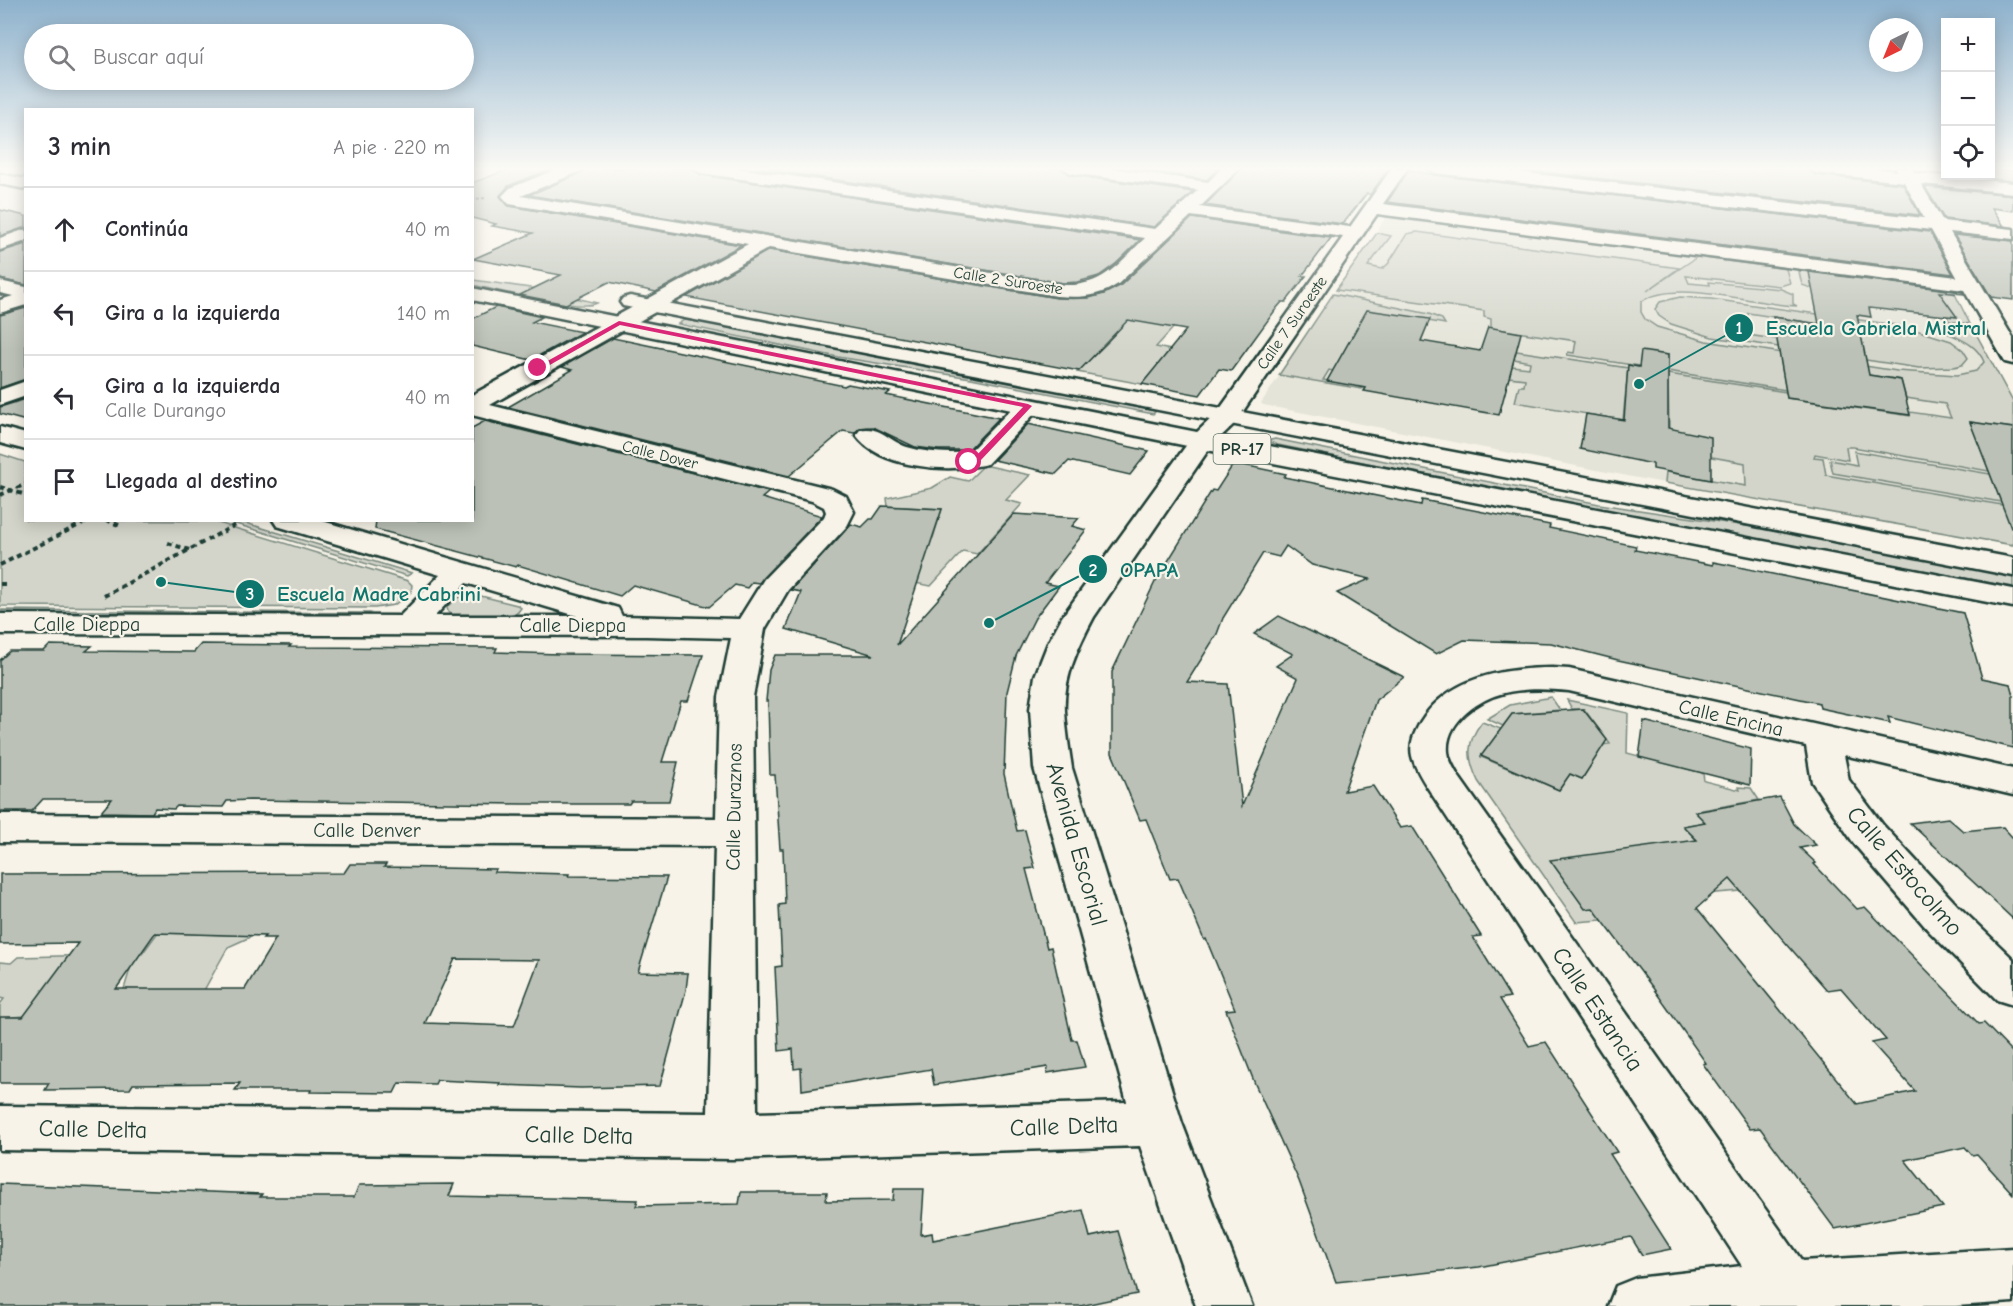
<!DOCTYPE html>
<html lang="es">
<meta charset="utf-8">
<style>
body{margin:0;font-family:"Comic Neue",sans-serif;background:#f2f2f3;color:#2b2b33}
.controls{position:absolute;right:18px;top:18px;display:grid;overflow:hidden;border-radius:0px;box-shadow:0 3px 15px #0003}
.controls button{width:54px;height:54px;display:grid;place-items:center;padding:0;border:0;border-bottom:2px solid #e1e1e2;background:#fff;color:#2b2b33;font:30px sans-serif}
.compass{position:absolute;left:1869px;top:18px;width:54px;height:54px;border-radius:50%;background:#fff;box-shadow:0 3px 15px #0003;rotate:223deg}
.stop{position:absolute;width:18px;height:18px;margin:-14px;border:4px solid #db2777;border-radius:50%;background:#fff}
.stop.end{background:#db2777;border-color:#fff;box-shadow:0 2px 6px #0008}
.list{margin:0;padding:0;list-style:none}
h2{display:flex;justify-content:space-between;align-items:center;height:78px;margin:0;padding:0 24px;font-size:26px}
h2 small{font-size:20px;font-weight:400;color:#7c7c81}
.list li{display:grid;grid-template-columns:39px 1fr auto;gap:18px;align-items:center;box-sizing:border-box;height:84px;padding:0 24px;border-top:2px solid #e1e1e2}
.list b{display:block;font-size:22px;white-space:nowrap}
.list p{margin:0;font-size:20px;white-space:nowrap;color:#7c7c81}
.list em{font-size:20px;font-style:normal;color:#7c7c81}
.icon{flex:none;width:33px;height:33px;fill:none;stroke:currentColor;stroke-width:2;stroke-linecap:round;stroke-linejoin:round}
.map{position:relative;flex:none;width:2013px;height:1306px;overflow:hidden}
.search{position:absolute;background:#fff;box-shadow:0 3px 15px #0003;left:24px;top:24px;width:450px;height:66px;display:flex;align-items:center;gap:15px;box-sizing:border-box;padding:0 21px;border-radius:33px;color:#7c7c81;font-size:22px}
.panel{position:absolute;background:#fff;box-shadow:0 3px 15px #0003;left:24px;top:108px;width:450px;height:414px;border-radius:0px}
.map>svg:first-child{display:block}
</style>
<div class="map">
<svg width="2013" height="1306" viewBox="0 0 2013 1306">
<rect width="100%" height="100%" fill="#f7f3e8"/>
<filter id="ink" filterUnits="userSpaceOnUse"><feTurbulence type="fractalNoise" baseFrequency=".0167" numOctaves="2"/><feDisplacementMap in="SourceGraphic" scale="12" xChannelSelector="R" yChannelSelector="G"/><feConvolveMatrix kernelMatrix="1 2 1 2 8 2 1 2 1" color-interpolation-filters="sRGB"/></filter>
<g filter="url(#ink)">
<polygon fill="#e5e4d9" points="1386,217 1928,288 1955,294 2013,402 2013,545 1653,481 1263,405 1261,403"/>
<g fill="#d3d5ca" stroke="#79897f" stroke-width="1.5" fill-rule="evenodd">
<path d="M1417 232 1679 268 1647 291 1697 257 1786 269 1790 283 1780 286 1686 276 1689 283 1710 285 1709 282 1781 289 1793 294V304L1797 306C1757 305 1674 278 1641 302V312L1645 319 1657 327 1706 341 1897 371 1957 375 1976 371 1984 362C1977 344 1960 339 1945 332L1956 327 1974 330 2013 402V428L1970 422 1989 471 1853 447H1846L1848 460 1815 454 1814 457 1823 458 1826 475 2002 505 2013 523V545L1665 483 1666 472 1746 486 1745 463 1673 450 1711 437 1669 430 1668 374 1786 392 1787 398 1910 416V412L1951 418 1945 404 1906 398 1901 380 1781 362 1786 390 1668 371V355L1639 366 1567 355 1568 352 1574 353 1576 341 1491 328V319L1484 317V311L1336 290 1377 233 1391 236 1368 266 1382 269 1388 264 1407 234Z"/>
<polygon points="1802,271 1949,292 1955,294 1970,324 1949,321 1947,316 1956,316 1941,295 1874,288 1814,289 1802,285 1799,272"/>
<path d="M473 280 538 289 597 303C578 312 498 290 473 285Z"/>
<polygon points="1333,294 1429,314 1442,319 1445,324 1367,310 1333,371 1329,370 1323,380 1364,387 1362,389 1279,375"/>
<path d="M1680 297 1711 299 1903 326 1951 341 1963 350 1968 358 1962 365 1954 367 1919 368 1712 337 1671 324 1659 316 1655 309 1660 302ZM1748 313 1859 330 1864 352 1748 335Z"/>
<polygon points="1183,317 1156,347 1171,350 1142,384 1077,372 1108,342 1105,340 1119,324 1132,319"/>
<polygon points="684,320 706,323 1156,411 1153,414 971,378 838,357 678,324"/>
<polygon points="1484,346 1628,368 1623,420 1515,402 1519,386 1524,386 1525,379 1509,377 1512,366 1529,368 1530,362 1514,359"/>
<polygon points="1275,439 1599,504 1767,529 2013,575 2013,587 1646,519 1278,445 1267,441"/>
<polygon points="1854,451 1990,474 2001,502 1833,473 1830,460 1857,465"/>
<polygon points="0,454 25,462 26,520 212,521 408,581 412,585 411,592 394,605 375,608 0,606"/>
<polygon points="984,465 1030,475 1006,500 1022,504 977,554 963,551 931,586 898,580 913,537 933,538 942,509 888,506 887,498 932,488 950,477 968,481"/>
<polygon points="226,521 239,521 412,573 407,576"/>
<polygon points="473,594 517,605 521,608 518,612 510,615 455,616 448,612 447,607 456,598"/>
<polygon points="0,610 370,613 368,615 0,613"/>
<polygon points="1551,697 1560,710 1512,714 1503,726 1487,719 1510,705"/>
<path d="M1567 700 1628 713 1627 753 1703 773 1704 781 1740 790 1739 787 1751 788 1759 800 1696 811 1705 822 1684 826 1701 845 1763 871 1741 891 1667 897 1602 920 1576 922 1478 781C1467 758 1466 742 1482 722L1501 729 1481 757 1559 790 1570 774 1582 779 1598 754 1592 746 1610 744 1584 709H1572Z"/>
<polygon points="189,890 167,933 230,935 264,923 248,938 228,947 203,992 124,989 130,969 24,1016 0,1018 0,1004 4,999 0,998 0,962 11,963 18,957 142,954"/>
</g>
<g fill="#bbc1b6" stroke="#1f3d34" stroke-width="1.5" fill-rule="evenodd">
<polygon points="512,168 553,168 508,186 500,196 509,206 741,245 656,292 609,282 566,304 520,295 561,275 473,259 533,233 492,226 496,224 472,218 472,183"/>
<polygon points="585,168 691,168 701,175 1140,240 1117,263 1099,276 1077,282 1064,283 529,195 582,173"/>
<polygon points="756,168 1061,168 1071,175 1193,192 1154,227"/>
<polygon points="1129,168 1218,168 1207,180"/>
<polygon points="1242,168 1389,168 1370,195 1367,193 1343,224 1205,205"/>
<polygon points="1506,168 1806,168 1816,175 1903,184 1920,215"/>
<polygon points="1990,169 2013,171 2013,181 1962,176 1990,176"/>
<polygon points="1409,170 1435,175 1930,232 1953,274 1387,202"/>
<polygon points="1925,187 2013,195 2013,211 1992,208 2004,226 1944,219"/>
<polygon points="0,210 26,216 26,227 0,236"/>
<polygon points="1192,218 1331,238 1302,276 1306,276 1286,302 1282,302 1276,309 1231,371 1219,369 1200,395 1142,384 1186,330 1128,320 1079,371 686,297 769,250 1057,298 1089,298 1104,294 1120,286"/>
<polygon points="1954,235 2013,241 2013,300 1991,297"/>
<polygon points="26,244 26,285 0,279 0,252"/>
<polygon points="1809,272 1963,292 1964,294 1939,292 1957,317 1869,308 1871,317 1857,315 1869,375 1901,380 1910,415 1787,398 1773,317 1819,324"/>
<polygon points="496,307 542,317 532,322 582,332 531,360 472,346 472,319"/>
<polygon points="26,308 26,379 0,388 0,315"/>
<polygon points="1367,310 1430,319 1421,341 1480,351 1488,327 1521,333 1499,415 1364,391 1366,388 1327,381"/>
<polygon points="613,338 844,386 848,384 890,392 886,395 999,418 968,450 938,450 915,447 873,427 860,428 854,433 843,431 789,476 508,407 572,370 562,367"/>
<polygon points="1641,351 1668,355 1668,428 1711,437 1711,480 1653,469 1653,464 1580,449 1586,414 1624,420 1628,365 1639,367"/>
<polygon points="26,399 26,421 0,414 0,407"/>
<polygon points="485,421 769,492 762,498 822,516 759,583 752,582 747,588 735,585 709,607 633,585 620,596 518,565 516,567 375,529 376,520 472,520 472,428"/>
<polygon points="1970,422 2013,428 2013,528 2011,528"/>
<polygon points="1028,424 1090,438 1149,451 1130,475 1069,461 1056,474 994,460"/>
<polygon points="1234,463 1286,474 1284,477 1421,505 1422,500 1550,525 1549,528 1636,546 1635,550 1713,565 1713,562 1729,565 1963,613 1982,678 2010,684 2013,695 2013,748 1888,717 1890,723 1820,708 1819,703 1618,660 1551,643 1464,640 1436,654 1337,593 1370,579 1312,565 1286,546 1279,557 1263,553 1223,618 1217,634 1187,682 1228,684 1242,806 1298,678 1276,666 1293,654 1254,634 1279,616 1404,677 1376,700 1344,791 1373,786 1400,828 1412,826 1481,936 1473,937 1510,997 1500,999 1529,1046 1546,1042 1617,1152 1610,1154 1671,1249 1642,1255 1631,1237 1479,1267 1336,1282 1299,1181 1255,1084 1226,1010 1235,1009 1206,939 1204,940 1178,878 1170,879 1146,819 1140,820 1112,753 1112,672 1155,582 1212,490 1216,491"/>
<polygon points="882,506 942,509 897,645 1014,514 1079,518 1072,526 1086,530 1045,583 1059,586 1035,618 1016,656 1007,692 1004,774 1017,831 1025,830 1035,868 1026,869 1047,948 1051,947 1072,1040 1077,1040 1085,1067 1047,1073 1048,1067 934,1085 931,1069 802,1090 801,1068 794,1069 793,1049 779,1051 775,967 782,966 779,905 785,904 783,849 780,849 775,775 770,775 768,701 766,701 769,670 775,655 874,655 786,629 801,592 791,590 851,524 862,527 870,519 873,519"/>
<polygon points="201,644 291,645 289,647 497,648 495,652 559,654 703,655 688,701 681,701 662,762 678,762 669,801 631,801 629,804 524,804 250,800 227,801 223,807 177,806 174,809 155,808 152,813 101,812 112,799 43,799 32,811 0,811 0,660 10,651 44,651 50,645 92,646 86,651 194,652"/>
<polygon points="1583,709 1607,740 1582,779 1570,774 1559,790 1481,756 1512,714"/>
<polygon points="1644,721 1751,749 1750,785 1639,757"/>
<path d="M1780 797 1794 824 1816 845 1800 848 1816 863 1814 864 1857 909 1865 907 1979 1024 1984 1023 2013 1053V1194L1977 1154 1972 1155 1965 1147 1905 1160 1943 1207 1835 1229 1760 1128 1750 1129 1703 1064 1706 1063 1653 988 1593 908 1585 909 1550 860 1697 840 1683 826 1705 822 1695 812ZM1730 879 1827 990 1841 988 1886 1040 1872 1043 1915 1091 1857 1104 1697 908Z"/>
<polygon points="1948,818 1963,831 2003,827 2013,838 2013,919 1910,823"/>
<path d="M350 864H386L384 867 496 869 494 872 569 874 568 876 667 877 638 972 688 973 686 990 660 1086 581 1088 499 1085 500 1083 437 1080 435 1084 399 1083 394 1093 310 1092 311 1090H235L240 1083 133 1084 130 1089 45 1090 49 1083H0V1017H23L78 943 0 944V874L344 873ZM155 933 265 936 263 938H276L245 989H116ZM455 959 539 960 514 1026 425 1023Z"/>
<polygon points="0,1184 262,1194 260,1197 354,1197 359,1185 454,1184 449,1196 638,1200 636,1206 739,1204 741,1192 827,1192 826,1201 893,1200 894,1189 924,1189 921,1235 932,1233 933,1240 1083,1210 1090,1237 1118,1231 1137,1294 1080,1306 0,1306"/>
</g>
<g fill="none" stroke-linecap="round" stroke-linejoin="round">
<defs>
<g id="minor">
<path d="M560 168H583L581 171 521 196 1064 285C1103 287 1119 263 1145 238L701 173 693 168H737L1155 229 1198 190 1071 173 1063 168H1110L1208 182 1222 168H1240L1200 207 1350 227 1392 168H1408L1383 204 1957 277 1931 230 1435 173 1427 168H1482L1924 218 1904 182 1816 173 1808 168H1869L1898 171 1896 168H1912L1915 173 2013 183V193L1921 184 1943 221 2013 229V239L1950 232 2013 338V364L2005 362 2002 357 1964 290 1377 214 1235 423 1211 446 1094 617C1079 645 1063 678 1065 711 1066 730 1069 749 1072 768L1182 1123 1252 1306H1196L1140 1146 732 1159 0 1150V1106L708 1113 715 846 0 842V814L716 818 719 697 731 638 646 636 0 634V614L400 616 440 575 277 526 273 520H319L618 608 622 616 739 619 764 579 824 517 826 512 824 507 812 501 472 415V395L748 244 515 205 509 204 502 196 510 188ZM1191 216 1343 237 1217 413 1193 436 1062 617 1048 643 1035 676 1030 709 1034 768 1127 1102 757 1113 753 697 765 629 788 590 847 526 854 512 846 496 832 489 490 405 769 248 1057 296C1079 298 1099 297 1118 284ZM466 583 577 616H435Z"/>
<polygon points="26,229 26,241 0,250 0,238"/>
<polygon points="0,281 26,287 26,299 0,293"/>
<polygon points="26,381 26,396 0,405 0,390"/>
<path d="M1028 399 1037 401 1040 406 1037 411 987 464C950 473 880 469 856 435L860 430C879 425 889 441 907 447 927 453 949 454 969 452L1019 401Z"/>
<polygon points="0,427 26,434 26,450 0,443"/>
<path d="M1552 668 1569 669 2013 769V795L1844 755 1849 780 1883 825 1958 906 2013 959V1005L1997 1000 1928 930 1855 845 1812 782 1806 746 1569 691C1548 689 1525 688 1504 693 1479 699 1445 722 1448 752 1449 761 1454 769 1459 777L1802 1261 2013 1248V1302L1956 1306H1608L1616 1286 1636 1278 1742 1266 1431 793C1424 782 1415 769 1412 756 1409 743 1415 732 1421 721 1449 677 1504 668 1552 668Z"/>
</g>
<g id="major">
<polygon points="0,174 26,179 26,189 0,184"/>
<polygon points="472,288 1202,433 2013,589 2013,607 1202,449 472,300"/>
<polygon points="26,292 26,305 0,313 0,300"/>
<polygon points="630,296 2013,558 2013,576 623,306 620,302 623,298"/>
</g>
</defs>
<use href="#minor" stroke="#1f3d34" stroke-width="5"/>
<use href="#major" stroke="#1f3d34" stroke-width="5"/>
<polyline stroke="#1f3d34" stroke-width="2" stroke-dasharray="3 2" stroke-linecap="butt" points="472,199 487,198"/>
<g stroke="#1f3d34" stroke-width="4" stroke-dasharray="5 4" stroke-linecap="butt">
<polyline points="0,487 26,495"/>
<polyline points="0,495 26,484"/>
<polyline points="106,520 121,526"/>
<polyline points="168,543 189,550"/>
<polyline points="0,565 89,520"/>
<polyline points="0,584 5,584"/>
<polyline points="104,596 235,525"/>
</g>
<use href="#minor" fill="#f7f3e8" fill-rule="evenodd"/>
<use href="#major" fill="#f7f3e8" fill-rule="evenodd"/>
</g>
</g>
<linearGradient id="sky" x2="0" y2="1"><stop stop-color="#8db1cc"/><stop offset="0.48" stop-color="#fbfaf5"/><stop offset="1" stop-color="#fbfaf5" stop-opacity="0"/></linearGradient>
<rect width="2013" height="351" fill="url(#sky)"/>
<polygon fill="#db2777" points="619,321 1028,404 1032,406 981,460 967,463 967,460 975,457 1023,407 620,325 541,370 535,368"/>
<g text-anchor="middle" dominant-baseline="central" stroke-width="4.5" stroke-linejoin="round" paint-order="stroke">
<g font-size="16" fill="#1f3d34" stroke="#f7f3e8">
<text transform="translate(1008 281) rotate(9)">Calle 2 Suroeste</text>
<text transform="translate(1292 323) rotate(-55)">Calle 7 Suroeste</text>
<text transform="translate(660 455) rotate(14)">Calle Dover</text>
</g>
<rect fill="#f7f3e8" stroke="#60746a" stroke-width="1.5" x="1213.5" y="434" width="57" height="30" rx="4.5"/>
<g font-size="18" font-weight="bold" fill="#1f3d34">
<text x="1242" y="449">PR-17</text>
</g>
<g font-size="20" fill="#1f3d34" stroke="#f7f3e8">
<text x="87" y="624">Calle Dieppa</text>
<text x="573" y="625">Calle Dieppa</text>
<text transform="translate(1731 718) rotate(13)">Calle Encina</text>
<text transform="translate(734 807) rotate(-89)">Calle Duraznos</text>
<text x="367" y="830">Calle Denver</text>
</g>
<g font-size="24" fill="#1f3d34" stroke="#f7f3e8">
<text transform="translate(1077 844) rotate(74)">Avenida Escorial</text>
<text transform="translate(1905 871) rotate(49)">Calle Estocolmo</text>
<text transform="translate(1598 1009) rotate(56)">Calle Estancia</text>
<text transform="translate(1064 1126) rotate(-2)">Calle Delta</text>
<text transform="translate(93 1129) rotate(1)">Calle Delta</text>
<text transform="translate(579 1135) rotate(1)">Calle Delta</text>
</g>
</g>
<path fill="none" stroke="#0f766e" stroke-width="2" d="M1639 384L1739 328M989 623L1093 569M161 582L250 594"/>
<g fill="#0f766e" stroke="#f7f3e8" stroke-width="2">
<circle cx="1639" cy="384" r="6"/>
<circle cx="989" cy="623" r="6"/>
<circle cx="161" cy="582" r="6"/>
<circle cx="1739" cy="328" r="15"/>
<circle cx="1093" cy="569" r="15"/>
<circle cx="250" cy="594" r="15"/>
</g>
<g font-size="18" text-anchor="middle" font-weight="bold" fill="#fff">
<text x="1739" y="334">1</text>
<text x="1093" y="576">2</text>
<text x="250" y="600">3</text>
</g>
<g font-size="21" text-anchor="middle" font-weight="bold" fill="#0f766e" stroke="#f7f3e8" stroke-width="4.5" stroke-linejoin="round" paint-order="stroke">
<text x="1876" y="335">Escuela Gabriela Mistral</text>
<text x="1149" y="577">OPAPA</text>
<text x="379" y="601">Escuela Madre Cabrini</text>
</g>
</svg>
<div class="controls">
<button>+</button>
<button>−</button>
<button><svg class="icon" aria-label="locate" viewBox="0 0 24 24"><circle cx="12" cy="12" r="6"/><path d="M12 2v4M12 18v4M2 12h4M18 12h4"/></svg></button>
</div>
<svg class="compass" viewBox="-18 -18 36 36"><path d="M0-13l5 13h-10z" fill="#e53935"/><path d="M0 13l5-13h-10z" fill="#7c7c81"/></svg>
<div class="stop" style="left:969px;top:462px"></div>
<div class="stop end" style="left:538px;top:368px"></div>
<div class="search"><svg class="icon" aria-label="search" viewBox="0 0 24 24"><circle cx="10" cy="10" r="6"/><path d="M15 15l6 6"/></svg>Buscar aquí</div>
<section class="panel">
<h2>3 min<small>A pie · 220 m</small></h2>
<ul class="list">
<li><svg class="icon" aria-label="ahead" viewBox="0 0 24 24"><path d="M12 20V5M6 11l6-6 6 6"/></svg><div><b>Continúa</b></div><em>40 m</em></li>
<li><svg class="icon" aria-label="left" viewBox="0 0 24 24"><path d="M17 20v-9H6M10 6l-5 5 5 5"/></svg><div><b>Gira a la izquierda</b></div><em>140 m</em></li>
<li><svg class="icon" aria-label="left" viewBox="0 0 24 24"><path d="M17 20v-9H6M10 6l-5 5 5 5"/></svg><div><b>Gira a la izquierda</b><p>Calle Durango</p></div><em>40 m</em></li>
<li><svg class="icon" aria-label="arrive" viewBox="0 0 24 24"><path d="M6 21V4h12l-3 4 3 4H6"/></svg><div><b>Llegada al destino</b></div></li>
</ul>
</section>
</div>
